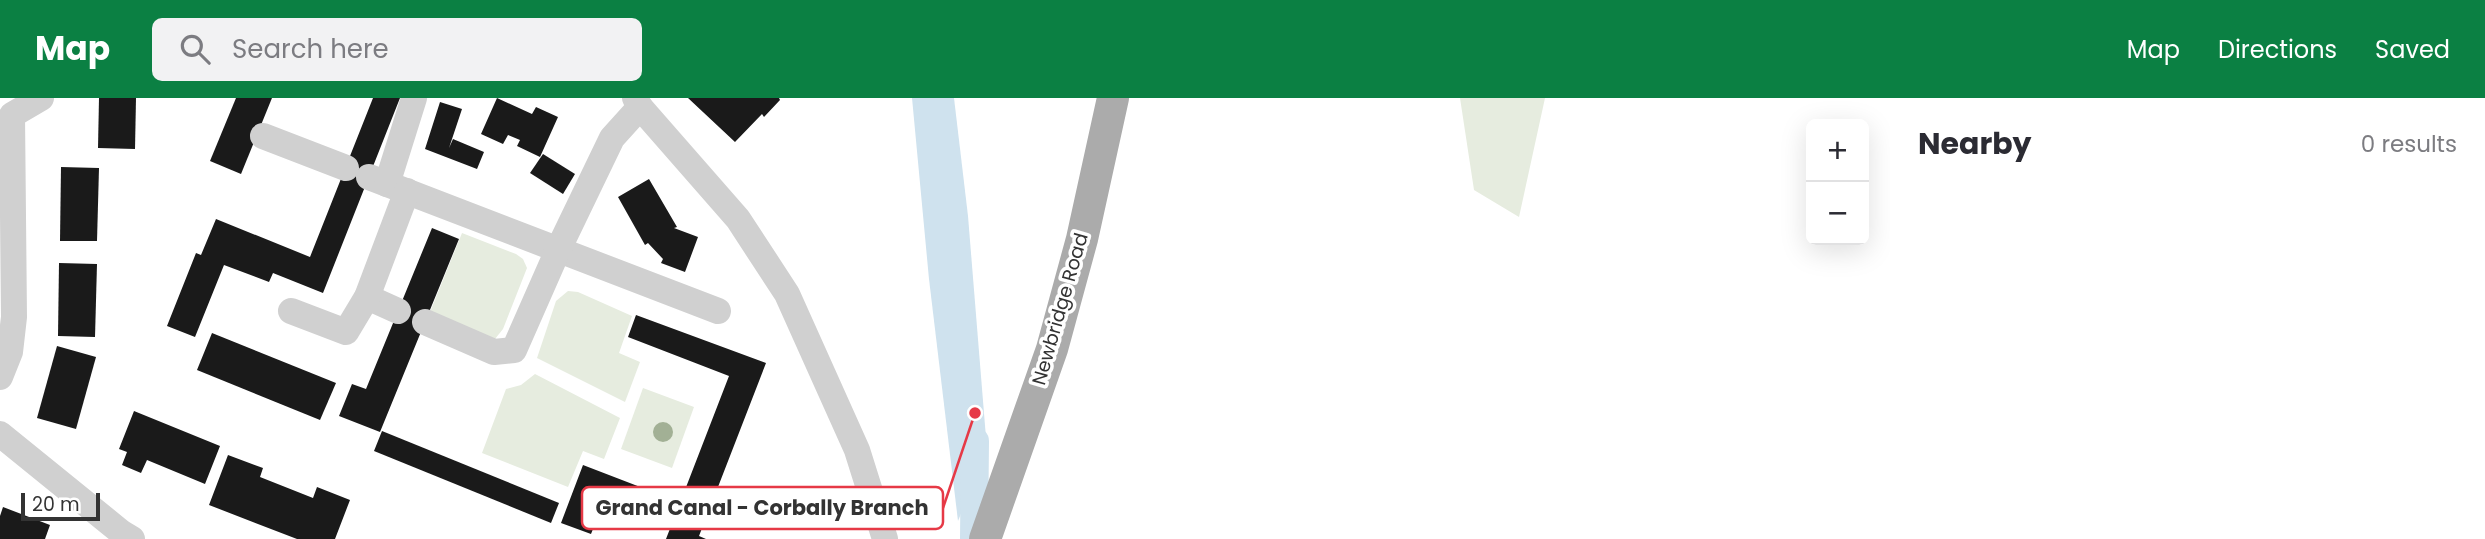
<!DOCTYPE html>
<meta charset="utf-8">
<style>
body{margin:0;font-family:Poppins,sans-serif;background:#f2f2f3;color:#2b2b33}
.controls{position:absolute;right:21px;top:21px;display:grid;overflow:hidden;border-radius:10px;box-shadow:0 7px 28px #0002}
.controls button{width:63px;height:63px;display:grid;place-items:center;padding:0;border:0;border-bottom:2px solid #e1e1e2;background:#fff;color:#2b2b33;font:35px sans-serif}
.scale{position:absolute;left:21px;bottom:18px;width:79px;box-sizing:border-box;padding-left:7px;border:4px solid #333;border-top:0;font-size:19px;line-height:24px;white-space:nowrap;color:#333;-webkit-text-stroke:5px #fff;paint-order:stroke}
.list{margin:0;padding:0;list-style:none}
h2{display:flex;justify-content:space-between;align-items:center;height:91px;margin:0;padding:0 28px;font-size:30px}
h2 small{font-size:23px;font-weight:400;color:#7c7c81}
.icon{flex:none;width:38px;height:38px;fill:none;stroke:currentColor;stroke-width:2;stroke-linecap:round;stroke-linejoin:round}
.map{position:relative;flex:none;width:1890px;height:441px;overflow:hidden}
header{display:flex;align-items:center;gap:42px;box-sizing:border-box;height:98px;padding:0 35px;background:#0b8043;color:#fff}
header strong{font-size:33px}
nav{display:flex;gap:38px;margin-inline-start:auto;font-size:24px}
.search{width:490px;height:63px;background:#f2f2f3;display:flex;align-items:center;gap:18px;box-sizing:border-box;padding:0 24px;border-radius:10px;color:#7c7c81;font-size:26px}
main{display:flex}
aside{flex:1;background:#fff}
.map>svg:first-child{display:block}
</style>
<header>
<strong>Map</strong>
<div class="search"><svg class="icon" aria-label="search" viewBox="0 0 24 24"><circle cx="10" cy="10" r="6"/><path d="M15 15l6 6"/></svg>Search here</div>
<nav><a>Map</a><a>Directions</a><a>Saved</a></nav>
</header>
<main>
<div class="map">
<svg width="1890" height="441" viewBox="0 0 1890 441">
<rect width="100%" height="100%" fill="#fff"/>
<g fill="#e6ecdf">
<polygon points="1460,0 1545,0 1519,119 1474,92"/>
<polygon points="462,135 516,156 523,161 527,170 503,231 495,241 428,219"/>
<polygon points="568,193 578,194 632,218 619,255 640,264 625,304 537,260 556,203"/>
<polygon points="535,276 620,320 604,361 583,353 568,389 482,355 506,291 521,287"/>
<polygon points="643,290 694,309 672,370 621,351"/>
</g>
<polygon fill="#cfe2ee" points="912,0 954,0 968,118 987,352 958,423 929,181"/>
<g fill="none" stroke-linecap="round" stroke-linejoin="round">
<polyline stroke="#cfe2ee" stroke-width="28" points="974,441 975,343"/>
</g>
<g fill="#1a1a1a">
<polygon points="99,0 136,0 135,51 98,50"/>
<polygon points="236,0 272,0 241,76 210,63"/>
<polygon points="373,0 400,0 323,195 273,175 269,184 224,167 195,239 167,228 196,155 201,157 216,121 310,159"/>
<polygon points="497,0 532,16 536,9 558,19 540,59 517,48 520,42 508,37 503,46 481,36"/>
<polygon points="688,0 779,0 780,2 764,19 762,16 735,44"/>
<polygon points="440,4 462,11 449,50 453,41 484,54 477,71 425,51"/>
<polygon points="543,56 575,76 563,96 530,75"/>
<polygon points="61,69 99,70 97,143 60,143"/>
<polygon points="649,81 677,129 674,130 698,139 685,174 661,165 663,161 648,145 645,147 618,99"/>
<polygon points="432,130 459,141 380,334 339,318 352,286 366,291"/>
<polygon points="59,165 97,166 95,239 58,238"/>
<polygon points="636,217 766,265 699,438 706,441 666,441 729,278 628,239"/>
<polygon points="212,235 336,285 320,322 197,272"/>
<polygon points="57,248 96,259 76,331 37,320"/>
<polygon points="134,313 220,348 205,386 147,362 141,375 122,367 127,354 119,351"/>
<polygon points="382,333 559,405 551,425 374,353"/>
<polygon points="228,357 263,370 260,379 313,400 317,389 350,402 335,441 297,441 209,407"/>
<polygon points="583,367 674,402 664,430 603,406 591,436 561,425"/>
<polygon points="3,409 50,427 45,441 0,441 0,418"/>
</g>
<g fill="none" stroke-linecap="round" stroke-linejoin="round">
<g stroke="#d0d0d0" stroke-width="26">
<polyline points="635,0 640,9 738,121 787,196 857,352 885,441"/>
<polyline points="263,38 346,70"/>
<polyline points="369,79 718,213"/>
<polyline points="387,86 414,0"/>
<polyline points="367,199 398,213"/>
<polyline points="291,213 346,234 367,199 407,93"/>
<polyline points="425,224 494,254 514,252 558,152 612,40 640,9"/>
<polyline points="0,279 10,254 14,219 12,17 41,0"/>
<polyline points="0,336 122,435 132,441"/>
</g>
<polyline stroke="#ababab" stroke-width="32" points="985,441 1052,251 1082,141 1113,0"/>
</g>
<circle fill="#a2b095" cx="663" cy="334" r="10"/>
<g text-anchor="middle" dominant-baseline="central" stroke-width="7" stroke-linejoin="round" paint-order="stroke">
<g font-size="19" fill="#333" stroke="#fff">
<text transform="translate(1060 211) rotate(-74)">Newbridge Road</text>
</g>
</g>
<path fill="none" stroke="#e63946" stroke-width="2.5" d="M975 315L943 410"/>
<circle fill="#e63946" stroke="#fff" stroke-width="2.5" cx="975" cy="315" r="7"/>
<rect fill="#fff" stroke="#e63946" stroke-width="2.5" x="582" y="389" width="361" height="42" rx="7"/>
<g font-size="21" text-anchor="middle" font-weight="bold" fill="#333">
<text x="762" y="417">Grand Canal - Corbally Branch</text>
</g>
</svg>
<div class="controls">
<button>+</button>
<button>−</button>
</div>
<div class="scale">20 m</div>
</div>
<aside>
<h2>Nearby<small>0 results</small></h2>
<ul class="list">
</ul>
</aside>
</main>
